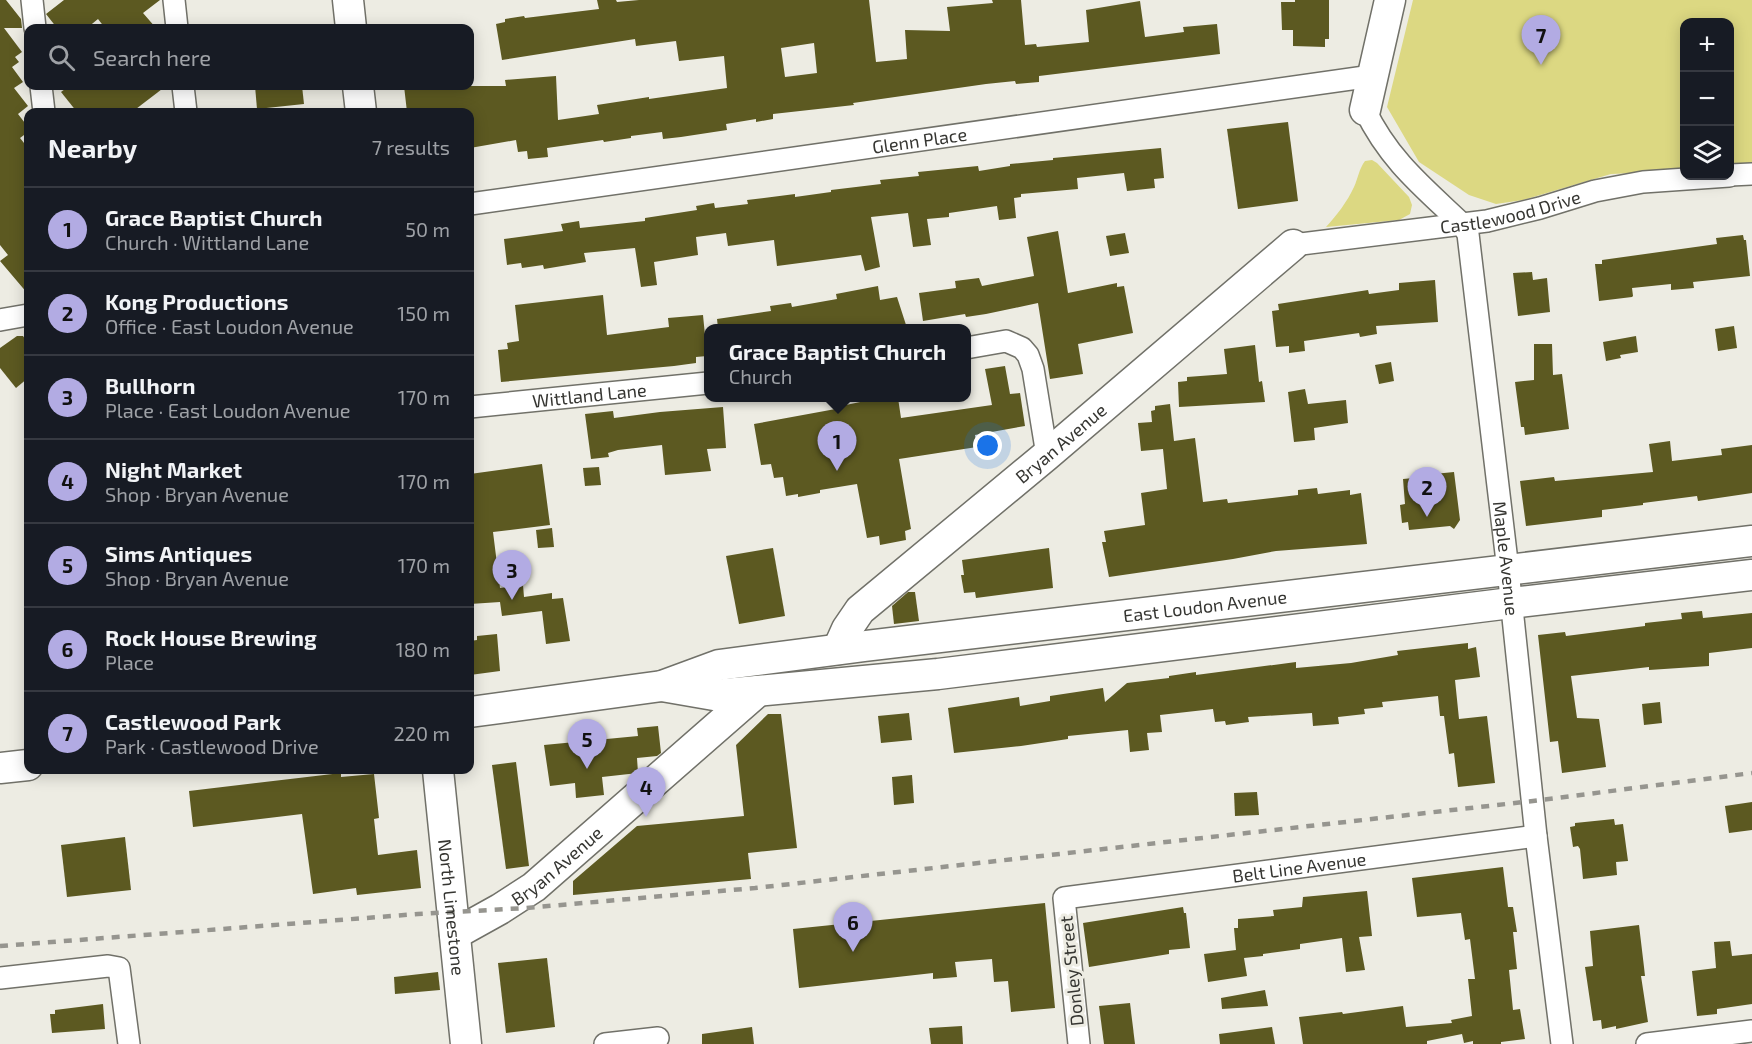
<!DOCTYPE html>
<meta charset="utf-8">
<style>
body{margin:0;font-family:"Exo 2",sans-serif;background:#20242c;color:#f1f3f6}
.controls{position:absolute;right:18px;top:18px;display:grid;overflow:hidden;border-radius:12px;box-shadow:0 3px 15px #0003}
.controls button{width:54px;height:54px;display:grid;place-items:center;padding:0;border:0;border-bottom:2px solid #363941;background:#171b24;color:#f1f3f6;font:30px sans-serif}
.you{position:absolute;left:988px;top:446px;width:21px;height:21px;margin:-15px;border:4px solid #fff;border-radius:50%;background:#1a73e8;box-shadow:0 0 0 9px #1a73e833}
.badge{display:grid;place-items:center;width:39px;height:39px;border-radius:50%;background:#b2abe3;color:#111;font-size:20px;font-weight:700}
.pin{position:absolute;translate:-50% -50px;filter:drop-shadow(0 2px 3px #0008)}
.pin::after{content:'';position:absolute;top:32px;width:21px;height:18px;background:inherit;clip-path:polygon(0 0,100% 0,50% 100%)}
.popup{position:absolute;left:704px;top:324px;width:267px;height:78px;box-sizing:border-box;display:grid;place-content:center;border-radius:12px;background:#171b24;filter:drop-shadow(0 2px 4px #0005);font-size:20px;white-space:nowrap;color:#9ea1a6}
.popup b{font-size:22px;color:#f1f3f6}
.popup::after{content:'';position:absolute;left:50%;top:100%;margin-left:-12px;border:12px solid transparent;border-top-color:#171b24}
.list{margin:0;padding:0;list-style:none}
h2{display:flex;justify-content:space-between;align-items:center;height:78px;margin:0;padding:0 24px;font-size:26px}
h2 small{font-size:20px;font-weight:400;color:#9ea1a6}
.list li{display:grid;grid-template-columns:39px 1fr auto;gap:18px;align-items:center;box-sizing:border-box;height:84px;padding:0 24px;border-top:2px solid #363941}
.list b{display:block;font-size:22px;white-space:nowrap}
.list p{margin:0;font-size:20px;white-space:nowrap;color:#9ea1a6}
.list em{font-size:20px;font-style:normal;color:#9ea1a6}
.icon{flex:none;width:33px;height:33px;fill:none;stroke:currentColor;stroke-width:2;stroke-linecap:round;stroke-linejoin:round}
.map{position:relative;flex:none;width:1752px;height:1044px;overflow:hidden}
.search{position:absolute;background:#171b24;box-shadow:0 3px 15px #0003;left:24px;top:24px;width:450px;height:66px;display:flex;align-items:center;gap:15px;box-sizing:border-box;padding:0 21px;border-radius:12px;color:#9ea1a6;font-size:22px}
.panel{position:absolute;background:#171b24;box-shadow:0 3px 15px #0003;left:24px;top:108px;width:450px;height:666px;border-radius:12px}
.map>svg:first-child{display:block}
</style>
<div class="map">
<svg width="1752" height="1044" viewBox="0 0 1752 1044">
<rect width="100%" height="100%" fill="#edece3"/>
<g fill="#dcd882">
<polygon points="1413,0 1752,0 1752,169 1730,169 1730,22 1684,22 1684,171 1611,174 1523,200 1496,204 1469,195 1419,162 1387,107"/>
<path d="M1372 160 1377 163 1409 197 1412 205 1410 214 1399 220 1326 227C1337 215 1347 202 1354 187 1358 178 1359 169 1365 161Z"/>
</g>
<g fill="#5c5921" fill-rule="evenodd">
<polygon points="0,0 6,0 21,19 22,28 4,28 22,52 15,57 19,62 12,67 23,82 14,88 28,106 18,114 28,127 28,132 20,138 28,148 28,294 0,261 8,255 0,245"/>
<polygon points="64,0 160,0 143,13 156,28 105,28 98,19 87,28 57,28 46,14"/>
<path d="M597 0H616L617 2 639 0H869L876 62 907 59 905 30 950 31 947 7 993 3 992 0H1021L1025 45 1036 44 1037 47 1089 42 1086 10 1140 1 1145 37 1184 32 1183 27 1217 24 1220 54 1039 76V82L1016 84 1015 81 986 84 853 103 854 105 773 114V119L756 122V119L726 124 727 130 681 137 663 139 662 132 631 136V138L604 142 603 140 547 148 548 157 528 159 527 151 518 152 516 140 470 148V112H407L404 86H506L505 80 556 76 558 120 599 114 597 105 649 97V99L727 88 724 56 679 61 676 41 636 46 635 39 502 60 496 24 505 22V19L524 16 525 18 599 9ZM814 43 817 73 785 77 781 48Z"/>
<polygon points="1295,0 1329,0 1329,39 1325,39 1325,47 1293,46 1293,30 1282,30 1281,2 1295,2"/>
<polygon points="69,86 166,86 132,112 77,112 61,92"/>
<polygon points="255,86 302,86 304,104 257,109"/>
<polygon points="1288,122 1298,201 1238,209 1227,129"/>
<polygon points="1161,148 1164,178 1154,179 1155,188 1127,191 1124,173 1077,178 1078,189 1021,194 1021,197 1014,198 1016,218 999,220 997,206 949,213 949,217 927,219 931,245 913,247 908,213 871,217 880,267 865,271 861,255 777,266 774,240 728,246 726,233 696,237 698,255 654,262 657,285 641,287 635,248 584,253 586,262 544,269 543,265 522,268 521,263 507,265 504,239 563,231 561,224 579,221 580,228 645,221 645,218 697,210 696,206 714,203 715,208 748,204 747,200 795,194 795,197 831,192 831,190 881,184 880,180 919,176 918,172 978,166 979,171 1010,166 1010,164 1053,160 1053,158"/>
<polygon points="1058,231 1068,293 1117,283 1117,287 1124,286 1133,333 1078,344 1083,374 1050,379 1038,303 986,314 966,317 965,314 923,321 919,293 956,288 955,281 979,278 982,286 1034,276 1027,237"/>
<polygon points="1125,233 1129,253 1110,256 1106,236"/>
<polygon points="1743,235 1744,240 1746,240 1750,276 1693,282 1694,288 1671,290 1671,284 1632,288 1633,296 1632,297 1599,301 1595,264 1602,264 1602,260 1717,244 1716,238"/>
<polygon points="1532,272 1533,280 1547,278 1550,312 1518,316 1513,273"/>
<polygon points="1435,280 1438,322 1376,326 1377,334 1360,337 1359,333 1304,341 1305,351 1289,353 1289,346 1276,347 1272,311 1279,310 1278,304 1368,290 1369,294 1399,290 1399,283"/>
<polygon points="878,286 880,300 897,297 907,328 718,328 717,319 771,311 770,306 791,303 792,307 837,299 836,294"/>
<polygon points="603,295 607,335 669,327 668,318 703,315 707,356 696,357 696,363 674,366 501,382 498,350 508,349 507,343 519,341 515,305"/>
<polygon points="1734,326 1737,348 1718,351 1715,329"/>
<polygon points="17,336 23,336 28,343 28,378 16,388 0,368 0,348"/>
<polygon points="1636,336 1638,352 1620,355 1621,358 1606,361 1603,342"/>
<polygon points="1534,344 1552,344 1553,375 1562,374 1569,429 1525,435 1524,427 1521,427 1515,382 1534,380"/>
<polygon points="1255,345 1259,382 1262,381 1265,402 1179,407 1178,382 1187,381 1187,377 1227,374 1224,349"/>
<polygon points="1391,362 1394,381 1379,384 1375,365"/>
<polygon points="1005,366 1010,394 1020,393 1025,426 975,435 977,447 899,459 911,529 905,531 906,540 880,545 879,536 867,538 857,484 820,490 820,493 798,497 798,494 786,496 783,477 774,478 771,464 761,465 754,424 841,408 841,406 865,401 864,398 898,398 901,418 992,405 985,369"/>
<polygon points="1305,389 1308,404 1346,400 1348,423 1314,428 1315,440 1294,442 1288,392"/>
<polygon points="1170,404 1174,441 1195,438 1203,502 1227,499 1228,503 1298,495 1298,490 1317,488 1318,494 1350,490 1350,495 1361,493 1367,544 1276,551 1233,559 1109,577 1102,542 1106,542 1104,531 1145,525 1141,493 1167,489 1163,449 1141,451 1138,423 1152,422 1151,411 1155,410 1155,406"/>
<polygon points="723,407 726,448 707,449 711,471 665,475 662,445 618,450 608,453 609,457 591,459 585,414 613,411 614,418 660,412"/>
<polygon points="1670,441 1672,461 1722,455 1721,449 1752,445 1752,493 1698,501 1697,496 1643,503 1643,505 1602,510 1602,517 1526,526 1520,481 1554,477 1555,481 1653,472 1649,444"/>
<polygon points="542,464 550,525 493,532 500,588 523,585 524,597 552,593 552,599 563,598 570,641 546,644 542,611 502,616 500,602 470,604 470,474"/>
<polygon points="599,467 601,485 585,486 583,468"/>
<polygon points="1454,472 1460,520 1454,529 1450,526 1409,530 1408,522 1402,523 1400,505 1405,504 1403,479 1414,478 1414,476"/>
<polygon points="552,528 554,547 538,548 536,530"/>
<polygon points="773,548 785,616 739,624 726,556"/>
<polygon points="1049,548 1053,588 976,598 975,592 964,593 961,575 964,575 962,560"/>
<polygon points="908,592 915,592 919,621 894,624 892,606"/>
<polygon points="1702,611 1703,618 1752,613 1752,648 1709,653 1709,666 1649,670 1649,667 1571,676 1577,718 1599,719 1606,767 1562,773 1558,741 1550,742 1538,635 1565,632 1566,636 1645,626 1645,623 1682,619 1681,613"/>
<polygon points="497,634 500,671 470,675 470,641 477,640 477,636"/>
<polygon points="1468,643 1468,649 1476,647 1480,677 1455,680 1459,719 1487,716 1495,783 1458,787 1454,753 1449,754 1444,716 1440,716 1438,696 1382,702 1383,707 1364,709 1365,714 1338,717 1339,724 1313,726 1312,713 1248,717 1249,722 1226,725 1225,721 1215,722 1213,709 1160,715 1162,732 1147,733 1149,750 1130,752 1128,730 1068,736 1068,739 1021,746 954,753 948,708 1019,697 1020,706 1050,701 1050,696 1103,688 1105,702 1127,683 1169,678 1169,676 1196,672 1196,675 1296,662 1296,668 1351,663 1398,655 1397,651"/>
<polygon points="1660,702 1662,723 1644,725 1642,704"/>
<polygon points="909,713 912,740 881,743 878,716"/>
<polygon points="768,714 781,714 797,848 748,853 751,879 573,895 573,881 637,826 744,816 736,745"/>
<polygon points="658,726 661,753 657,756 637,758 638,773 602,777 604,795 576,798 575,783 550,786 544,745 638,736 637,728"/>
<polygon points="516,762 529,866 506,869 492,765"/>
<polygon points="341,773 341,777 374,774 379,818 374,819 378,855 417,850 421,888 357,895 356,888 313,894 302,814 193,827 189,791"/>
<polygon points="912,775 914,803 894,805 892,777"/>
<polygon points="1257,792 1259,815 1235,816 1234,793"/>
<polygon points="1752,802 1752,830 1729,833 1725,806"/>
<polygon points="1614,819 1615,825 1623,824 1628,861 1616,862 1617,875 1583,879 1580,849 1578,846 1573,847 1570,827 1575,826 1575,823"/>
<polygon points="125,837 131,890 67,897 61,845"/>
<polygon points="1503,867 1508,907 1513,907 1517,932 1513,932 1517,969 1509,970 1513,1010 1520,1009 1525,1039 1501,1042 1501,1044 1473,1044 1473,1041 1464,1043 1462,1034 1427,1041 1427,1044 1303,1044 1299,1017 1342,1012 1343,1014 1403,1006 1406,1027 1452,1023 1451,1020 1472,1016 1468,979 1475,979 1470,939 1465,940 1461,913 1417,917 1412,878"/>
<polygon points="1367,891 1372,936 1359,937 1365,970 1346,972 1342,938 1300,944 1300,949 1263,954 1263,956 1244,958 1247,976 1208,982 1204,954 1236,950 1234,928 1238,928 1238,919 1274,916 1273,910 1302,907 1303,897"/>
<polygon points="1045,903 1055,1008 1011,1012 1008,981 994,982 992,959 955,962 957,977 933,979 933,973 799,988 793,929"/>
<polygon points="1183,907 1184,913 1186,913 1190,948 1169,950 1169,954 1089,967 1083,923"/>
<polygon points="1639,925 1644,967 1645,976 1641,976 1648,1022 1616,1029 1616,1026 1602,1029 1601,1020 1593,1021 1585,967 1593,966 1590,931"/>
<polygon points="1730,941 1732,956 1752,954 1752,1004 1717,1009 1717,1014 1697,1016 1692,971 1716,968 1714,942"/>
<polygon points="547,958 555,1027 506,1033 498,963"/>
<polygon points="438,972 440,990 395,994 394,977"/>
<polygon points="1265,990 1268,1006 1222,1009 1221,998"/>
<polygon points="1130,1003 1135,1044 1104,1044 1099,1006"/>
<polygon points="103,1004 105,1029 52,1033 50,1014 55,1014 55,1010"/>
<polygon points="962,1026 963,1044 931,1044 929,1028"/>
<polygon points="752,1027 754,1044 702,1044 702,1034"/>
<polygon points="1272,1027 1275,1044 1220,1044 1219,1034"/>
</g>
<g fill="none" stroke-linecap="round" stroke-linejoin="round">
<defs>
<g id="street">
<polyline points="32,0 35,28"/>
<polyline points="174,0 177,28"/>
<polyline points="41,86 44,112"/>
<polyline points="183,86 186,112"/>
<path id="s1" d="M1365 110C1389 160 1423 187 1462 224L1468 234 1508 570 1536 836 1562 1044"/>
<polyline points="1730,175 1752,174"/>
<path id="s2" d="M470 204 1372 76"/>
<path id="s3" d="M1293 245 1487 221 1540 208 1595 191 1643 182 1729 176"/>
<polyline points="0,320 28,315"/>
<polyline points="966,348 1006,341 1022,348 1028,355 1033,369 1047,455"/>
<path id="s4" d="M470 407 708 383"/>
<polyline points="0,978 108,966 119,968 129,1044"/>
<polyline points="605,1044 658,1038"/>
<path id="s5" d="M1079 1044 1064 898 1536 836"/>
<polyline points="1647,1044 1752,1031"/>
</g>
<g id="secondary">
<polyline points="348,0 351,28"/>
<polyline points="358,86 361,112"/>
<polyline points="1365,110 1390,0"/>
<path id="s6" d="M838 649 847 629 860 610 1047 455 1293 245"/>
<polyline points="662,686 714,695 938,674 1511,603 1752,575"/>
<path id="s7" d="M470 712 662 686 719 665 865 646 1752 541"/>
<polyline points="0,768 28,765"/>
<path id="s8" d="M438 770 466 1044"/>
<path id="s9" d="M455 934 500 909 534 887 758 691"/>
</g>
</defs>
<use href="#street" stroke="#717169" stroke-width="24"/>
<use href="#secondary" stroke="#717169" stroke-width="33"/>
<use href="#street" stroke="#fff" stroke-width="21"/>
<use href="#secondary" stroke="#fff" stroke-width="30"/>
<polyline stroke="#96958f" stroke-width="4.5" stroke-dasharray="8 8" stroke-linecap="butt" points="0,946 418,914 526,908 755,888 1533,801 1752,773"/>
</g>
<g text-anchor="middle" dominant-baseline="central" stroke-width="6" stroke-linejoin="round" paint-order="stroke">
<g font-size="18" fill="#363632" stroke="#edece3">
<text stroke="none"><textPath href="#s2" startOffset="454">Glenn Place</textPath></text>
<text stroke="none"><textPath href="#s3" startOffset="220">Castlewood Drive</textPath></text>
<text stroke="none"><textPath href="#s4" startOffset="120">Wittland Lane</textPath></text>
<text stroke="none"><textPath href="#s6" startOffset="306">Bryan Avenue</textPath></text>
<text stroke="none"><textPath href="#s1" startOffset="489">Maple Avenue</textPath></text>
<text stroke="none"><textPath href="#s7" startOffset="744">East Loudon Avenue</textPath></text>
<text stroke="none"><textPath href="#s9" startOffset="123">Bryan Avenue</textPath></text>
<text stroke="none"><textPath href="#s5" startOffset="384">Belt Line Avenue</textPath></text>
<text stroke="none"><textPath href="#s8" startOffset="138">North Limestone</textPath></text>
<text transform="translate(1071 971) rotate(-96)">Donley Street</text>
</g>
</g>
</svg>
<div class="controls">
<button>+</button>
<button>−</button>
<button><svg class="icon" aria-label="layers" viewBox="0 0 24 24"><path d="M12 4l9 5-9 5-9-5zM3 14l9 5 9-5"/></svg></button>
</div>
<div class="you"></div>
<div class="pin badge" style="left:837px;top:471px">1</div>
<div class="popup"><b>Grace Baptist Church</b>Church</div>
<div class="pin badge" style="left:1427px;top:517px">2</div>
<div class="pin badge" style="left:512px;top:600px">3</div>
<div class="pin badge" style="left:646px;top:817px">4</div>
<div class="pin badge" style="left:587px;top:769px">5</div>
<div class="pin badge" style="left:853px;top:952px">6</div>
<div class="pin badge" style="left:1541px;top:65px">7</div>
<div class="search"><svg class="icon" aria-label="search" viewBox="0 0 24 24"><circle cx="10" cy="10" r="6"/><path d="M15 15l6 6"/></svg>Search here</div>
<section class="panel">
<h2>Nearby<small>7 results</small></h2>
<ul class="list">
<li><span class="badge">1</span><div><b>Grace Baptist Church</b><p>Church · Wittland Lane</p></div><em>50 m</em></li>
<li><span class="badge">2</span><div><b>Kong Productions</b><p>Office · East Loudon Avenue</p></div><em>150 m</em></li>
<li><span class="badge">3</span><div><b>Bullhorn</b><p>Place · East Loudon Avenue</p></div><em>170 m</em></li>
<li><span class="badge">4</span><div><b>Night Market</b><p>Shop · Bryan Avenue</p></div><em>170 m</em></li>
<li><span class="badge">5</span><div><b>Sims Antiques</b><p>Shop · Bryan Avenue</p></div><em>170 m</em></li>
<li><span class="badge">6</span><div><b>Rock House Brewing</b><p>Place</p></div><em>180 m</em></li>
<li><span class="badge">7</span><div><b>Castlewood Park</b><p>Park · Castlewood Drive</p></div><em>220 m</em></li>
</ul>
</section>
</div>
